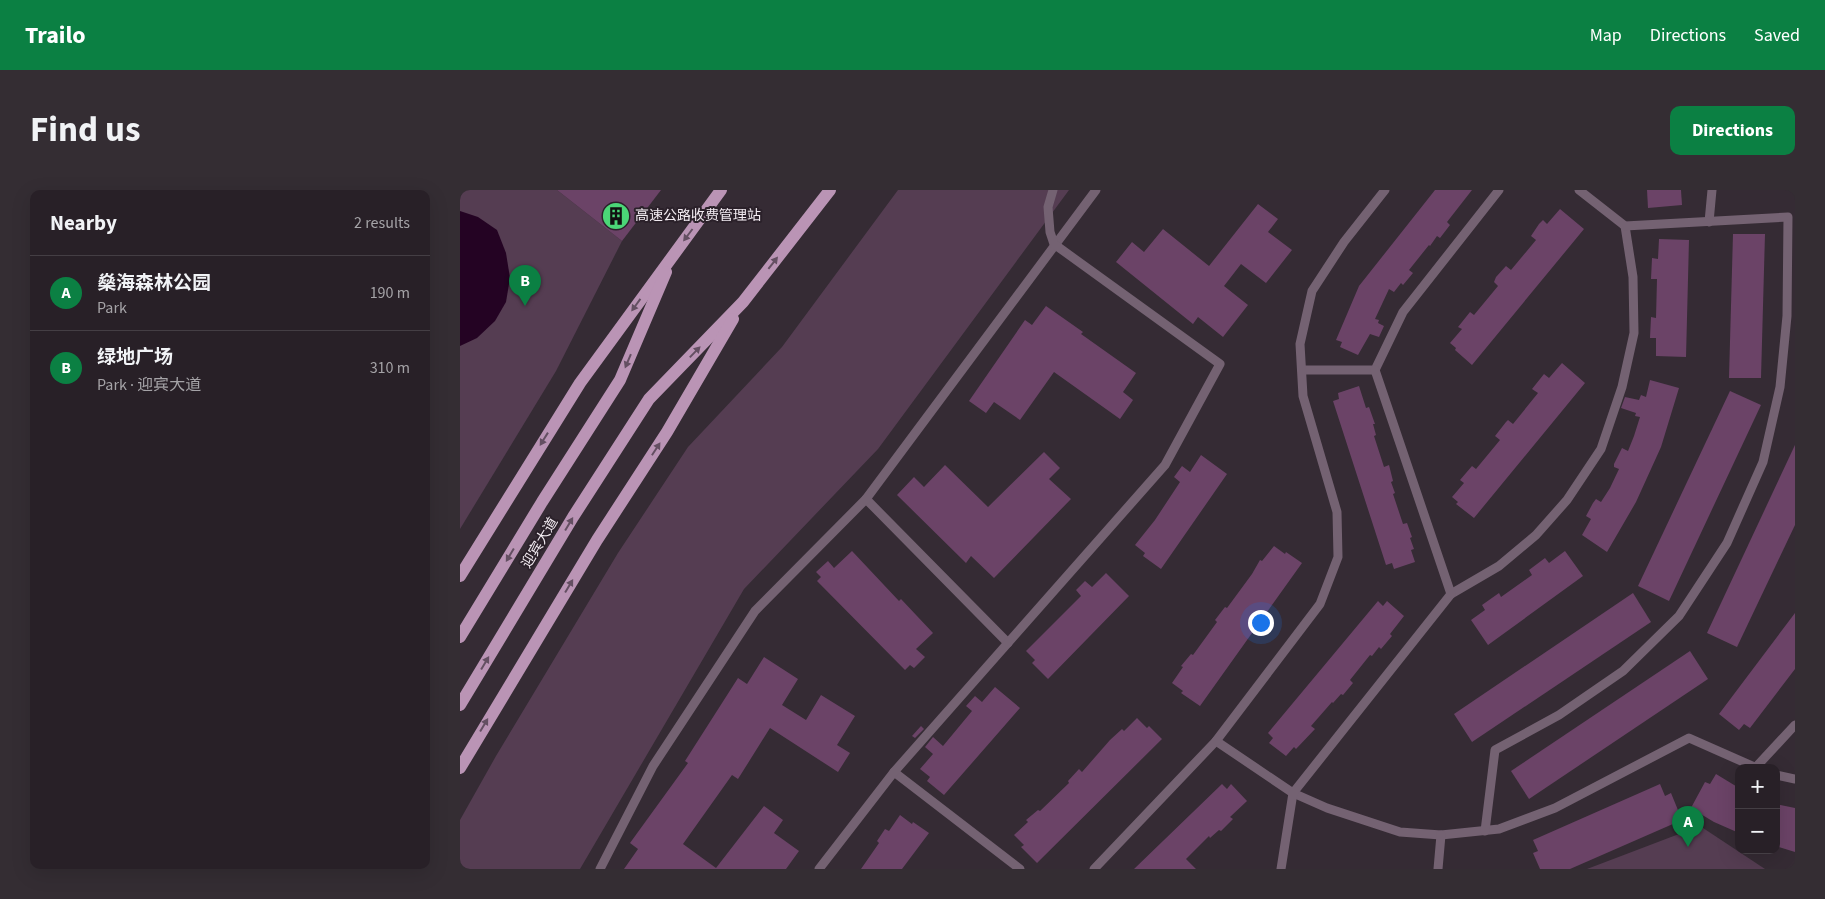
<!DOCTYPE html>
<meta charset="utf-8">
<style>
body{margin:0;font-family:"Source Sans 3","Noto Sans SC",sans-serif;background:#342d33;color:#f1f3f6}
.controls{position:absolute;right:15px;bottom:15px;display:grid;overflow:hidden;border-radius:10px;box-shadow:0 5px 20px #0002}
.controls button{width:45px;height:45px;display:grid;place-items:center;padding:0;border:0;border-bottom:1px solid #443e44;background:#282027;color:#f1f3f6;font:25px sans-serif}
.you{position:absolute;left:800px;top:432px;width:18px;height:18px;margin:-12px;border:4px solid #fff;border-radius:50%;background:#1a73e8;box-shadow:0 0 0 8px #1a73e833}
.badge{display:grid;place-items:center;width:32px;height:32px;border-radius:50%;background:#0b8043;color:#fff;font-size:16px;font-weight:700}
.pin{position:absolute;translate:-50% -41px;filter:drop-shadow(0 1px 2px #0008)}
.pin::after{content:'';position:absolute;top:26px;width:18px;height:15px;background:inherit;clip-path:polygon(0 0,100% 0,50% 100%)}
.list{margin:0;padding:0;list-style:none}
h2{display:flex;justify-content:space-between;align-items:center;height:65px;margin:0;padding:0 20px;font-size:21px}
h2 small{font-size:16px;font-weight:400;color:#a5a3a7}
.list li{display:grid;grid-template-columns:32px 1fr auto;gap:15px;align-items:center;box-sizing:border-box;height:75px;padding:0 20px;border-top:1px solid #443e44}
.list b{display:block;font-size:19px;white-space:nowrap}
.list p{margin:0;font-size:16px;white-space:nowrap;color:#a5a3a7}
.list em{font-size:16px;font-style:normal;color:#a5a3a7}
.map{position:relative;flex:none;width:1335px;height:679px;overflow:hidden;border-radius:10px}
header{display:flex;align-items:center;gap:30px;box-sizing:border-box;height:70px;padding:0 25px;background:#0b8043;color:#fff}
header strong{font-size:24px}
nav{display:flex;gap:28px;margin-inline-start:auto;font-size:18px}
.intro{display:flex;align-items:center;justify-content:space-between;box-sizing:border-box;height:120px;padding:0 30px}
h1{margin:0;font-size:35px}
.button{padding:12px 22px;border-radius:10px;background:#0b8043;color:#fff;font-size:18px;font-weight:700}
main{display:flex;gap:30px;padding:0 30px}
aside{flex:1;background:#282027;border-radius:10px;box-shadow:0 5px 20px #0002}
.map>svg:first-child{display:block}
</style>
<header>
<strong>Trailo</strong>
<nav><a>Map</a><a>Directions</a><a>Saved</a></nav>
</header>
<div class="intro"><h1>Find us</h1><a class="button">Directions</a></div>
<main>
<aside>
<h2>Nearby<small>2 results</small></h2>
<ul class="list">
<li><span class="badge">A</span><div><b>燊海森林公园</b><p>Park</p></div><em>190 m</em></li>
<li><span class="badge">B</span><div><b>绿地广场</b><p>Park · 迎宾大道</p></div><em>310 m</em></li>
</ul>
</aside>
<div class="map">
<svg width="1335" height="679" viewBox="0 0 1335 679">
<rect width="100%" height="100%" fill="#352b34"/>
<g fill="#553d52">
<polygon points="0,0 97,0 162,51 96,181 0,339"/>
<polygon points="438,0 609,0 418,259 284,399 120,679 0,679 0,630 36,566 158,363 228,257 322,157"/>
<polygon points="1240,636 1305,679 1127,679"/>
</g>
<polygon fill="#240323" points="0,21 18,27 37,40 46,63 50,88 46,112 35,131 17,148 0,156"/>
<g fill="#6b4367">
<polygon points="97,0 201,0 162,51"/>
<polygon points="975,0 1012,0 987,32 990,35 980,48 977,46 970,56 969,55 949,80 953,83 943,95 941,93 934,102 929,99 915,129 919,130 918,133 924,136 919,147 910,144 898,165 880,157 882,152 876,150 899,96"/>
<polygon points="1187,0 1221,0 1222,15 1188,18"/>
<polygon points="798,14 818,29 808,42 832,60 806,93 781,74 764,96 788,115 763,147 738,127 733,134 656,72 672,52 684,62 703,39 749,76"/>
<polygon points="1100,19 1124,39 1012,175 995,160 996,158 990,153 1002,139 998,137 1010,122 1014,125 1038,96 1034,92 1036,87 1046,76 1051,80 1076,50 1071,46 1079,34 1083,30 1087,34"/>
<polygon points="1273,44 1305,44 1301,188 1269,188"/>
<polygon points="1199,49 1229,50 1226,167 1196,166 1196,148 1190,148 1191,127 1196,128 1197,89 1191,89 1192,68 1198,69"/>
<polygon points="586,116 623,142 621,144 676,183 663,202 673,210 660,229 594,182 560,230 534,212 526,223 509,211 565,130 572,135"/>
<polygon points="1102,173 1125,193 1014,328 996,314 998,312 992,307 1004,293 1000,290 1012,276 1016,279 1040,250 1035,246 1046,232 1048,230 1053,234 1078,203 1072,199 1084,184 1089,188"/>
<polygon points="1190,190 1219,198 1201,257 1176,312 1147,362 1122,345 1131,329 1126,326 1133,313 1136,309 1141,312 1150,298 1159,279 1154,277 1154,274 1162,258 1168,261 1174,246 1180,227 1175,226 1176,223 1161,218 1165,207 1179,210 1181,205 1186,207"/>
<polygon points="899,196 906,218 909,217 915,234 913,234 916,245 914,246 924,277 929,275 933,291 931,292 935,303 933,304 943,334 947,333 952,347 950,348 954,359 951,360 955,372 934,379 932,373 926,375 873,211 879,209 878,203"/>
<polygon points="1270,201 1301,215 1209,411 1178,396"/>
<polygon points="1335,255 1335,335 1277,457 1247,443"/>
<polygon points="584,262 600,278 589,289 611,309 534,388 511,366 506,373 437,305 454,287 464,297 485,275 528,317"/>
<polygon points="741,265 767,284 701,379 683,366 685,363 675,355 695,330 720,292 714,287 722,276 730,282"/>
<polygon points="814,356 825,364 826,362 842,373 740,516 721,503 723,501 712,493 723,477 721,476 731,464 733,465 757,432 755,430 765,417 767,418 792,384 800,370 802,371"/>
<polygon points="392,361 439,411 441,409 473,443 456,459 465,467 454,478 450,475 445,480 357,391 361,387 356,382 368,371 374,378"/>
<polygon points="1105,361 1123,386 1028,455 1011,430 1025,420 1022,415 1039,403 1041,407 1072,385 1069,380 1085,368 1089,373"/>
<polygon points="646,383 669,406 588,489 572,473 575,470 566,461 621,406 616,400 625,391 632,397"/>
<polygon points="1173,403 1191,432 1012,552 994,524"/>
<polygon points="918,411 923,416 927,411 944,426 930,444 932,446 921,459 919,457 912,466 910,465 890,490 893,493 883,505 881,504 873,513 872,512 851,536 855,539 836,559 834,557 826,566 809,553 813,548 808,543"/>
<polygon points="1335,423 1335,479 1290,538 1284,534 1279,540 1259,524"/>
<polygon points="1230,461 1248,489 1069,609 1051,581"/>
<polygon points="304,467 338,489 322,515 346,530 361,505 395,526 377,555 390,563 378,582 310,538 278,589 272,585 223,654 256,678 304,616 323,630 314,643 339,661 326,679 164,679 178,659 170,653 228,573 225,571 278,488 287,494"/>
<polygon points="535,497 560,518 484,605 467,591 470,587 460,579 473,564 465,557 473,547 483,556 512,521 506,516 515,506 522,512"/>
<polygon points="677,528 687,538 689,536 702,549 577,673 561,657 564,655 554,645 568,632 566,630 578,620 580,621 609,593 608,591 619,579 622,582 650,550 662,539 664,541"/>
<polygon points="461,536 464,539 455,548 452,546"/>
<polygon points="1256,584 1279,598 1279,643 1254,632 1239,623 1225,629 1245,592 1250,594"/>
<polygon points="762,594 767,599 771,594 787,611 770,627 773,629 761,641 759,640 750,648 749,646 726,669 736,679 674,679"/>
<polygon points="1200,594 1205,606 1211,603 1222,630 1110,679 1080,679 1073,663 1078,661 1073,650"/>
<polygon points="1316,614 1335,618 1335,662 1316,656"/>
<polygon points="440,625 452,634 453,632 469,643 442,679 401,679 419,653 417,651 425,639 429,641"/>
</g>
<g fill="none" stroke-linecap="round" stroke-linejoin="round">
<g stroke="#746272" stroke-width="9">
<polyline points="1249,32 1252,0"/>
<polyline points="842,180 915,180 943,122 1039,0"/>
<polyline points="406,309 548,453"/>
<polyline points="991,404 1039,376 1076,345 1107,310 1141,259 1162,197 1174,143 1173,87 1165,36"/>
<polyline points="756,551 833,603 867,618 940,642 981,645 1039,639 1095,618 1229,548 1297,578"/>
<polyline points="1296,577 1335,535"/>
<polyline points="434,582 560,679"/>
<polyline points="1316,585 1335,589"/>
<polyline points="1025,641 1035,560 1099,525 1163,481 1219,426 1267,353 1303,272 1320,197 1327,126 1328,27 1165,36 1119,0"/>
<polyline points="140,679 193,576 295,421 406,309 636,0"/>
<polyline points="359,679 434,582 705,275 760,174 594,54 590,42 588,17 593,0"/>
<polyline points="634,679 756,551 860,414 878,367 877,322 843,206 840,154 852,101 884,52 925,0"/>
<polyline points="821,679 833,603 991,404 915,180"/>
<polyline points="978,679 981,645"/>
</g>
<g stroke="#ba94b5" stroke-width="12">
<polyline points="0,386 120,193 261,0"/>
<polyline points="0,447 82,312 160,190 206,82"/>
<polyline points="0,515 113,327 189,209 283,112 370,0"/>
<polyline points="0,578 137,350 207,242 273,129"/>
</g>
</g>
<defs><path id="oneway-solid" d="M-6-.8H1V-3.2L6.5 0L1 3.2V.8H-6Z" transform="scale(1.25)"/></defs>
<g fill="#644f62">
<use href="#oneway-solid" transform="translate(228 45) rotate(127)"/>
<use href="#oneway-solid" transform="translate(313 73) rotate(-52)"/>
<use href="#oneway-solid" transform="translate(176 115) rotate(126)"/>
<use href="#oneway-solid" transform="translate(235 162) rotate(-46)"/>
<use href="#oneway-solid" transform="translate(168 171) rotate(113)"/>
<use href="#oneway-solid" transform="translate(84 249) rotate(122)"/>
<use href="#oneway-solid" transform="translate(196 259) rotate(-57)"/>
<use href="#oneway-solid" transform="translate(109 334) rotate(-59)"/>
<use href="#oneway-solid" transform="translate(50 365) rotate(121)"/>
<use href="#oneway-solid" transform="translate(109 396) rotate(-59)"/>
<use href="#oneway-solid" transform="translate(25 473) rotate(-59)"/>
<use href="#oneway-solid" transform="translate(24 535) rotate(-59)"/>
</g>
<defs>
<symbol id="building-disc" viewBox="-11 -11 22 22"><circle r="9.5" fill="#4bd677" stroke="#2b212a"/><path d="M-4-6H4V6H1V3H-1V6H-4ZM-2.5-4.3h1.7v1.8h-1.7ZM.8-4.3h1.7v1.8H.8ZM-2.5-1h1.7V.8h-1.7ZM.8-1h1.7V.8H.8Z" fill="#111"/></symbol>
</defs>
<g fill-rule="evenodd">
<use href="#building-disc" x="140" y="10" width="32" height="32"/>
</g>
<g text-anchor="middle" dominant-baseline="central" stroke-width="4" stroke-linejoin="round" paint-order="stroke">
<g font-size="14" fill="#f2ebf1" stroke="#2b212a" text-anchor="start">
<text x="175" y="26">高速公路收费管理站</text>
</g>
<g font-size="14" fill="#f2ebf1" stroke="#2b212a">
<text transform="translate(80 353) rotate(-59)">迎宾大道</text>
</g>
</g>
</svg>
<div class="controls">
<button>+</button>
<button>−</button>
</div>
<div class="you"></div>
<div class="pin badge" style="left:1228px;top:657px">A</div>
<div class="pin badge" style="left:65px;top:116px">B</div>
</div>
</main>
